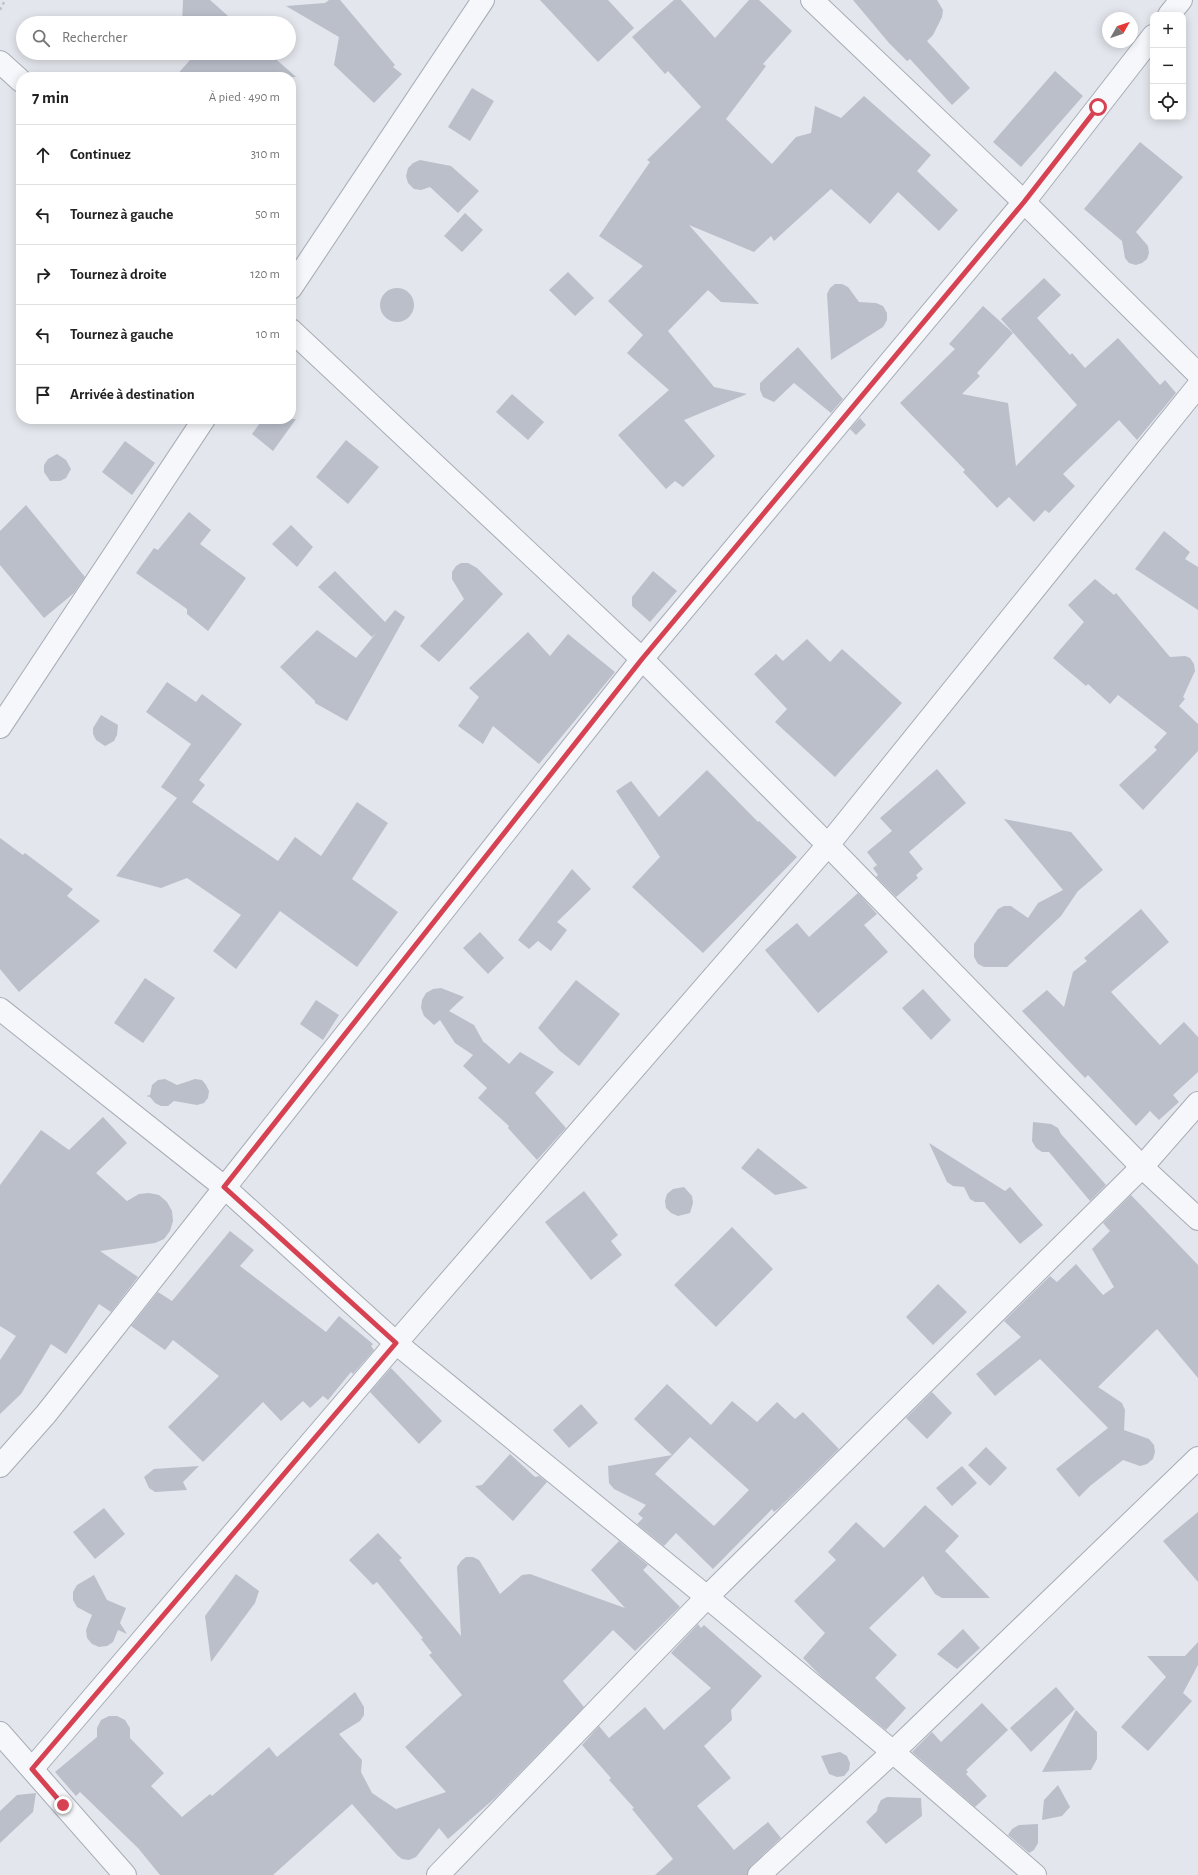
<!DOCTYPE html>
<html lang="fr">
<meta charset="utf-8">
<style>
body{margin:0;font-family:"Alegreya Sans",sans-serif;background:#f6f6f6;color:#222}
.controls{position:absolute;right:12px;top:12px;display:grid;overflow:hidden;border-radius:8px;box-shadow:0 2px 10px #0003}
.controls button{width:36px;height:36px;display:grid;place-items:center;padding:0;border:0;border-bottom:1px solid #e0e0e0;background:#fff;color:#222;font:20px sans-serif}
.compass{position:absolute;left:1102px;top:12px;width:36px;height:36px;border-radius:50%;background:#fff;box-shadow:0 2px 10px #0003;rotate:50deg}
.stop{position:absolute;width:12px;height:12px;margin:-9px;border:3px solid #d74253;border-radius:50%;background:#fff}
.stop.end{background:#d74253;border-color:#fff;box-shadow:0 1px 4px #0008}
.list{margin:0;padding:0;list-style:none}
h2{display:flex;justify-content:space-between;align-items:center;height:52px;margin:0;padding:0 16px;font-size:17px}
h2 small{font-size:13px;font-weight:400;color:#767676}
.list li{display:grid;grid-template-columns:26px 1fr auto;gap:12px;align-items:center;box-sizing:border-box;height:60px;padding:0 16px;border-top:1px solid #e0e0e0}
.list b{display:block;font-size:15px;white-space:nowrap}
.list em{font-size:13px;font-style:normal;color:#767676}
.icon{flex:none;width:22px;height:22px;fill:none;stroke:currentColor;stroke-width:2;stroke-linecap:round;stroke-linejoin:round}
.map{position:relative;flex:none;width:1198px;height:1875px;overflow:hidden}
.search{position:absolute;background:#fff;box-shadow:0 2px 10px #0003;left:16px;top:16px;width:280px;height:44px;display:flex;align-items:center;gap:10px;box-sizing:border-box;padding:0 14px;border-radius:22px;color:#767676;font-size:15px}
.panel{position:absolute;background:#fff;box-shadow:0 2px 10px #0003;left:16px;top:72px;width:280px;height:352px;border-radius:16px}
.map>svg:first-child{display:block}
</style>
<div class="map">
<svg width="1198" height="1875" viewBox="0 0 1198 1875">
<rect width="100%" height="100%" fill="#e3e6ec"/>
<g fill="#babfca" fill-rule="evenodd">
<polygon points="183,0 210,0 236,23 182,23"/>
<polygon points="329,0 340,0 395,65 393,67 402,74 374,103 334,65 339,37 286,6 325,3"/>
<polygon points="540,0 608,0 634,28 598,62"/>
<polygon points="674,0 681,0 715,38 749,0 759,0 792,31 763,64 766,66 726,119 772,164 796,137 811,133 815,106 841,118 864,96 931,155 917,171 958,210 939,231 898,192 870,224 831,189 774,241 771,236 754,252 689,225 759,304 721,302 708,290 668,331 714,387 747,394 684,420 715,456 683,487 675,481 666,489 618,435 669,390 627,353 643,335 608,301 643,266 599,236 650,162 647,160 701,107 668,71 665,74 632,37"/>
<polygon points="853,0 937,0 943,10 942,17 933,35 927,41 970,88 952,105 910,59 907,61 889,43"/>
<polygon points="180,53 269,53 296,77 175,77 190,60 180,55"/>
<polygon points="1055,71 1083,96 1021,167 993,142"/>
<polygon points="472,88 494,101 470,141 448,127"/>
<polygon points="1140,142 1183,177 1136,232 1148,246 1149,253 1147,259 1142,263 1136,265 1129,263 1125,258 1122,241 1084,209"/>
<polygon points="420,160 451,166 479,191 458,213 430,187 421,190 414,189 408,183 406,176 408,168 413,163"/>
<polygon points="465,213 483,230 462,252 444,236"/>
<polygon points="568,272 594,298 575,316 549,290"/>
<polygon points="1044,278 1061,295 1037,318 1070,355 1072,353 1085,368 1118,338 1160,385 1165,380 1176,393 1137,440 1119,420 1063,474 1075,486 1049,513 1045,510 1034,522 1009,497 997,508 963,472 965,470 900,403 955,349 949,344 983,306 1013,333 977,373 980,376 962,394 1008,403 1016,466 1077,405 1001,319"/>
<polygon points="835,284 842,284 848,287 859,302 876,303 883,306 887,313 887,320 883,327 831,360 827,294 830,288"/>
<circle cx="397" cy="305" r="17"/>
<polygon points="798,347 843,399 831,413 794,383 774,402 763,397 760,390 760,383"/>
<polygon points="512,394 544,422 528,440 496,412"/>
<polygon points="860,418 866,425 856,435 850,429"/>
<polygon points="263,419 296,419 273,451 252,434"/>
<polygon points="346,440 379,467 348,504 316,477"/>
<polygon points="125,441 155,463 132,495 102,472"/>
<polygon points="57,454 66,460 71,469 66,478 60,481 50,481 44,472 44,465 48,459"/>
<polygon points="26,505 85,577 74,593 44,618 0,565 0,531"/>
<polygon points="189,512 211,530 200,544 246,578 208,631 187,614 187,609 136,573 154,548 158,550"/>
<polygon points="291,525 313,547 297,567 272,544"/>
<polygon points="1164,531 1190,552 1185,559 1198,567 1198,610 1135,569"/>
<polygon points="461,563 468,563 477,568 503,594 439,662 420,646 464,599 452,579 452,572 456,566"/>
<polygon points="335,571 385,622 395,610 405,617 347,721 315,703 315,701 280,667 317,630 356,658 377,632 372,637 318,587"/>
<polygon points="653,571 677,591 650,622 632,606 632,597"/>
<polygon points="1095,579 1114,595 1116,593 1170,657 1185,656 1190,658 1194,664 1195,671 1183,697 1185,699 1179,706 1198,724 1198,751 1143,810 1119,785 1157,750 1154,747 1167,733 1118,695 1110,704 1088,684 1086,686 1053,658 1084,622 1068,605"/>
<polygon points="528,632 550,656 568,634 615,672 539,764 493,726 483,744 458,726 479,697 469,688"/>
<polygon points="807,639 830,662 842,649 902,703 835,777 775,722 787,709 754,674 776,654 783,661"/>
<polygon points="167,682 196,702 202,694 242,724 199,780 205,785 192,802 278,861 295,837 321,856 357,802 388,823 352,879 398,912 357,967 280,911 236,969 213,951 241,915 187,878 161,888 116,876 177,798 161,787 191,744 146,712"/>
<polygon points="101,715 118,725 117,735 114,741 105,746 96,740 93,734 93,728"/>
<polygon points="937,769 966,803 909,852 923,869 916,875 918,878 896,897 876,877 878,875 873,868 877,865 867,852 892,831 880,818"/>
<polygon points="707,770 758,822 759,821 797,857 703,953 632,887 660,857 616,791 631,781 659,817"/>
<polygon points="1004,819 1071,832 1103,870 1078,891 1061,916 1007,967 984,967 978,964 974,957 974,944 998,909 1004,906 1011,906 1028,918 1038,903 1063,890"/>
<polygon points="0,838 23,855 25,853 73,889 67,896 100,921 19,992 0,969"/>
<polygon points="572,869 591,889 557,922 567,930 551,951 538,941 529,949 518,940"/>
<polygon points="858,893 877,914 864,925 888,952 818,1013 765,950 797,923 809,937"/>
<polygon points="1141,909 1169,942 1111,992 1160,1045 1184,1022 1198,1037 1198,1072 1173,1095 1179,1102 1159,1120 1150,1111 1136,1126 1088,1075 1085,1078 1022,1011 1047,990 1064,1007 1073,972 1087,961 1084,958"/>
<polygon points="480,932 504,958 488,974 463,948"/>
<polygon points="145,978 175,998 143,1043 114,1023"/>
<polygon points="576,980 620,1014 579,1066 560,1051 538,1028"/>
<polygon points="441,988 464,997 449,1011 474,1025 484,1043 484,1042 509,1064 520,1052 554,1072 535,1093 566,1128 537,1160 508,1128 509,1126 478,1098 487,1088 463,1066 473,1055 455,1043 440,1020 434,1025 424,1016 421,1008 422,1000 426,993 433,989"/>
<polygon points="923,989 951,1020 931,1040 902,1008"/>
<polygon points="316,1000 339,1015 323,1040 300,1024"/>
<polygon points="165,1079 177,1085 195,1079 202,1080 206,1085 209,1091 208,1098 204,1103 197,1105 174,1101 168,1106 161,1106 155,1103 150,1097 146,1096 150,1095 152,1085 158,1080"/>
<polygon points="103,1117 127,1143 96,1173 127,1201 139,1194 149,1193 159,1195 167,1202 172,1211 173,1221 170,1231 164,1239 155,1243 100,1251 138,1277 111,1312 99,1304 66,1354 51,1344 21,1394 0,1414 0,1360 16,1336 0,1326 0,1185 41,1130 69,1150"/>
<polygon points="1033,1122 1051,1124 1058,1128 1061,1134 1106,1185 1090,1201 1049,1152 1042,1152 1036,1148 1032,1141"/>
<polygon points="929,1143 1005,1191 1010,1187 1043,1225 1020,1244 984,1202 975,1202 970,1199 964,1187 953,1186 947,1182"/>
<polygon points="758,1148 808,1188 775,1195 741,1168"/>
<polygon points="684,1187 692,1196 693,1203 690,1213 678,1216 671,1213 666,1208 665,1201 667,1194 673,1189"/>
<polygon points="584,1191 618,1235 611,1241 622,1255 591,1280 545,1222"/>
<polygon points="1131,1195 1198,1265 1198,1378 1157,1329 1098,1387 1122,1403 1125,1410 1124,1430 1149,1439 1154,1445 1155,1452 1153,1459 1147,1464 1140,1466 1123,1460 1090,1486 1079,1497 1056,1469 1108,1428 1040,1359 995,1396 976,1374 1021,1337 1004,1321 1050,1276 1057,1282 1076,1264 1103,1295 1114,1287 1092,1249 1110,1231 1103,1223"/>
<polygon points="732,1227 773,1269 716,1327 674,1285"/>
<polygon points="230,1231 254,1250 240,1266 326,1332 339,1316 373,1344 371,1346 374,1350 353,1374 351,1372 328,1400 323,1396 310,1408 303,1401 281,1421 263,1402 203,1462 168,1427 219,1376 173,1340 165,1350 131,1326 158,1292 172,1301"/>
<polygon points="938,1284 967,1312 933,1345 906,1317"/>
<polygon points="391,1368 442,1421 419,1444 370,1392"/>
<path d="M667 1384 711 1425 732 1401 757 1422 777 1402 795 1419 803 1412 839 1449 779 1508 774 1512 772 1509 713 1569 676 1533 664 1546 637 1524 643 1518 638 1514 646 1505 614 1489 609 1483 608 1466 672 1455 634 1419ZM690 1437 749 1490 714 1526 655 1474Z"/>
<polygon points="932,1392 952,1413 927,1439 906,1418"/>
<polygon points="581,1404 598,1423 569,1448 553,1430"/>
<polygon points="986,1447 1007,1468 990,1486 968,1465"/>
<polygon points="510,1454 535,1477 539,1476 547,1482 513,1521 475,1486 482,1485"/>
<polygon points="199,1466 183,1482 187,1490 155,1492 149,1488 144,1477 154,1469"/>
<polygon points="962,1466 977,1483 952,1506 936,1488"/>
<polygon points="925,1505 959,1536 945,1551 990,1598 942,1598 935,1594 923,1576 869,1628 897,1655 875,1678 906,1708 886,1730 824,1679 803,1658 825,1633 794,1601 836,1560 828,1552 856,1522 884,1548"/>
<polygon points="104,1508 125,1534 95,1559 73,1532"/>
<polygon points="1198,1512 1198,1582 1163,1541"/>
<polygon points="378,1533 402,1558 399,1560 461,1636 457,1567 461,1561 466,1557 473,1557 479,1560 500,1594 522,1575 530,1574 625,1608 591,1570 619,1541 648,1565 643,1570 680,1607 635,1651 613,1630 563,1681 584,1707 495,1798 448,1839 439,1828 416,1857 409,1860 402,1859 397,1855 352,1804 273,1875 160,1875 138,1848 80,1792 76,1796 55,1772 97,1737 97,1728 101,1720 109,1716 117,1716 125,1720 130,1728 130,1738 164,1773 151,1786 182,1817 210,1794 212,1796 269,1747 277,1757 355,1692 364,1707 364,1715 360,1721 339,1734 362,1760 361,1772 372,1793 396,1809 446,1792 405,1747 462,1695 429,1655 432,1653 421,1639 423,1638 377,1582 373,1585 349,1560"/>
<polygon points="236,1574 259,1591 255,1603 211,1662 205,1616"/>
<polygon points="94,1575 107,1600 126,1608 120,1623 127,1634 118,1630 113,1642 107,1646 99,1647 92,1644 87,1638 86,1630 92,1615 77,1607 73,1600 73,1592 77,1585"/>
<polygon points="698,1624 701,1628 704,1625 762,1676 731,1710 732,1720 704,1746 731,1778 697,1806 734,1850 768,1822 781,1838 751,1866 747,1875 655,1875 673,1859 632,1809 634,1808 609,1780 611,1778 582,1745 599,1726 609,1738 645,1707 664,1730 711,1688 671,1653"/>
<polygon points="963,1629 980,1648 957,1669 937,1654"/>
<polygon points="1198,1642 1198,1665 1183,1693 1192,1701 1148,1751 1121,1727 1166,1677 1147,1656 1185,1656"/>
<polygon points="1056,1687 1075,1709 1031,1752 1010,1728"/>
<polygon points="982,1703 1008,1730 966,1770 968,1772 966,1774 987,1796 975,1807 912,1752 932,1732 941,1742"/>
<polygon points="1076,1710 1097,1732 1097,1759 1091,1770 1042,1772"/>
<polygon points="840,1752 847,1756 850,1763 849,1770 844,1776 837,1777 829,1774 821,1756"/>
<polygon points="1058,1785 1070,1807 1062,1816 1042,1820 1044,1800"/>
<polygon points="36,1793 33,1812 0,1843 0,1811 17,1795"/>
<polygon points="887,1797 921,1798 922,1816 886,1844 866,1822 877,1811 878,1806 881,1800"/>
<polygon points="1038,1824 1038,1843 1034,1850 1029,1853 1008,1835 1012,1829 1019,1825"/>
</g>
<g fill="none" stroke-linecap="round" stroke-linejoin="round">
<defs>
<g id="street">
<polyline points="812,0 1024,202 1198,374"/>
<polyline points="1169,15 1181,0"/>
<polyline points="0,62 21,81"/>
<polyline points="291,288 483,0"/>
<polyline points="291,330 642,659 828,845 1142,1167 1198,1219"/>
<polyline points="0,727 204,419"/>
<polyline points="0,1009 224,1187 396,1343 707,1597 893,1752 1035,1875"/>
<polyline points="0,1466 46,1414 642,659 1024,202 1153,36"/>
<polyline points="0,1733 125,1875"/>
<polyline points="32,1769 396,1343 828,845 1198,386"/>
<polyline points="438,1875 707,1597 1142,1167 1198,1103"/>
<polyline points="759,1875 893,1752 1198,1458"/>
</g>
</defs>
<use href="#street" stroke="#a7acb7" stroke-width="24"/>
<polyline stroke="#c1c4cb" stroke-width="2.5" stroke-dasharray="3 3" stroke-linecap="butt" points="0,10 5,0"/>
<use href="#street" stroke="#f6f7fa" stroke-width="22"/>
</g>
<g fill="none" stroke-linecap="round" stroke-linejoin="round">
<polyline stroke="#d74253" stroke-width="5" points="63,1805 32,1769 396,1343 224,1187 642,659 1024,202 1098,107"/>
</g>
</svg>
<div class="controls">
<button>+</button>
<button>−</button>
<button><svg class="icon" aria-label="locate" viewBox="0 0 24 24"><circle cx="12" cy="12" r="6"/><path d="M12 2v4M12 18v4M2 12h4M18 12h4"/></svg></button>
</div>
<svg class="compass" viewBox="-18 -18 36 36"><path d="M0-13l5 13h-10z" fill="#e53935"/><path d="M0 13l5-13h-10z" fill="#767676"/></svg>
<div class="stop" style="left:1098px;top:107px"></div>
<div class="stop end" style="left:63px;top:1805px"></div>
<div class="search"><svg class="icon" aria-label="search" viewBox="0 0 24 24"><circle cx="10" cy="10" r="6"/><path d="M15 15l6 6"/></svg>Rechercher</div>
<section class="panel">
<h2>7 min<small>À pied · 490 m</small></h2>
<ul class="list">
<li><svg class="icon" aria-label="ahead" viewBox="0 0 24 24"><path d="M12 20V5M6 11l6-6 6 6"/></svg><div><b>Continuez</b></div><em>310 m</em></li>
<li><svg class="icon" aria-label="left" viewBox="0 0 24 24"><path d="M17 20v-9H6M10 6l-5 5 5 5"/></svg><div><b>Tournez à gauche</b></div><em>50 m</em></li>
<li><svg class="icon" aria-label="right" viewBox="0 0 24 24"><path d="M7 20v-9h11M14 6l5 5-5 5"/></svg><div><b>Tournez à droite</b></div><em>120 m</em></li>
<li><svg class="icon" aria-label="left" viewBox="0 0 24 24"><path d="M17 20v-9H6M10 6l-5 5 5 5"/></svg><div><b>Tournez à gauche</b></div><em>10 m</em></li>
<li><svg class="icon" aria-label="arrive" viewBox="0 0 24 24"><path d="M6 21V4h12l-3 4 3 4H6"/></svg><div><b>Arrivée à destination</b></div></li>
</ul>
</section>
</div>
